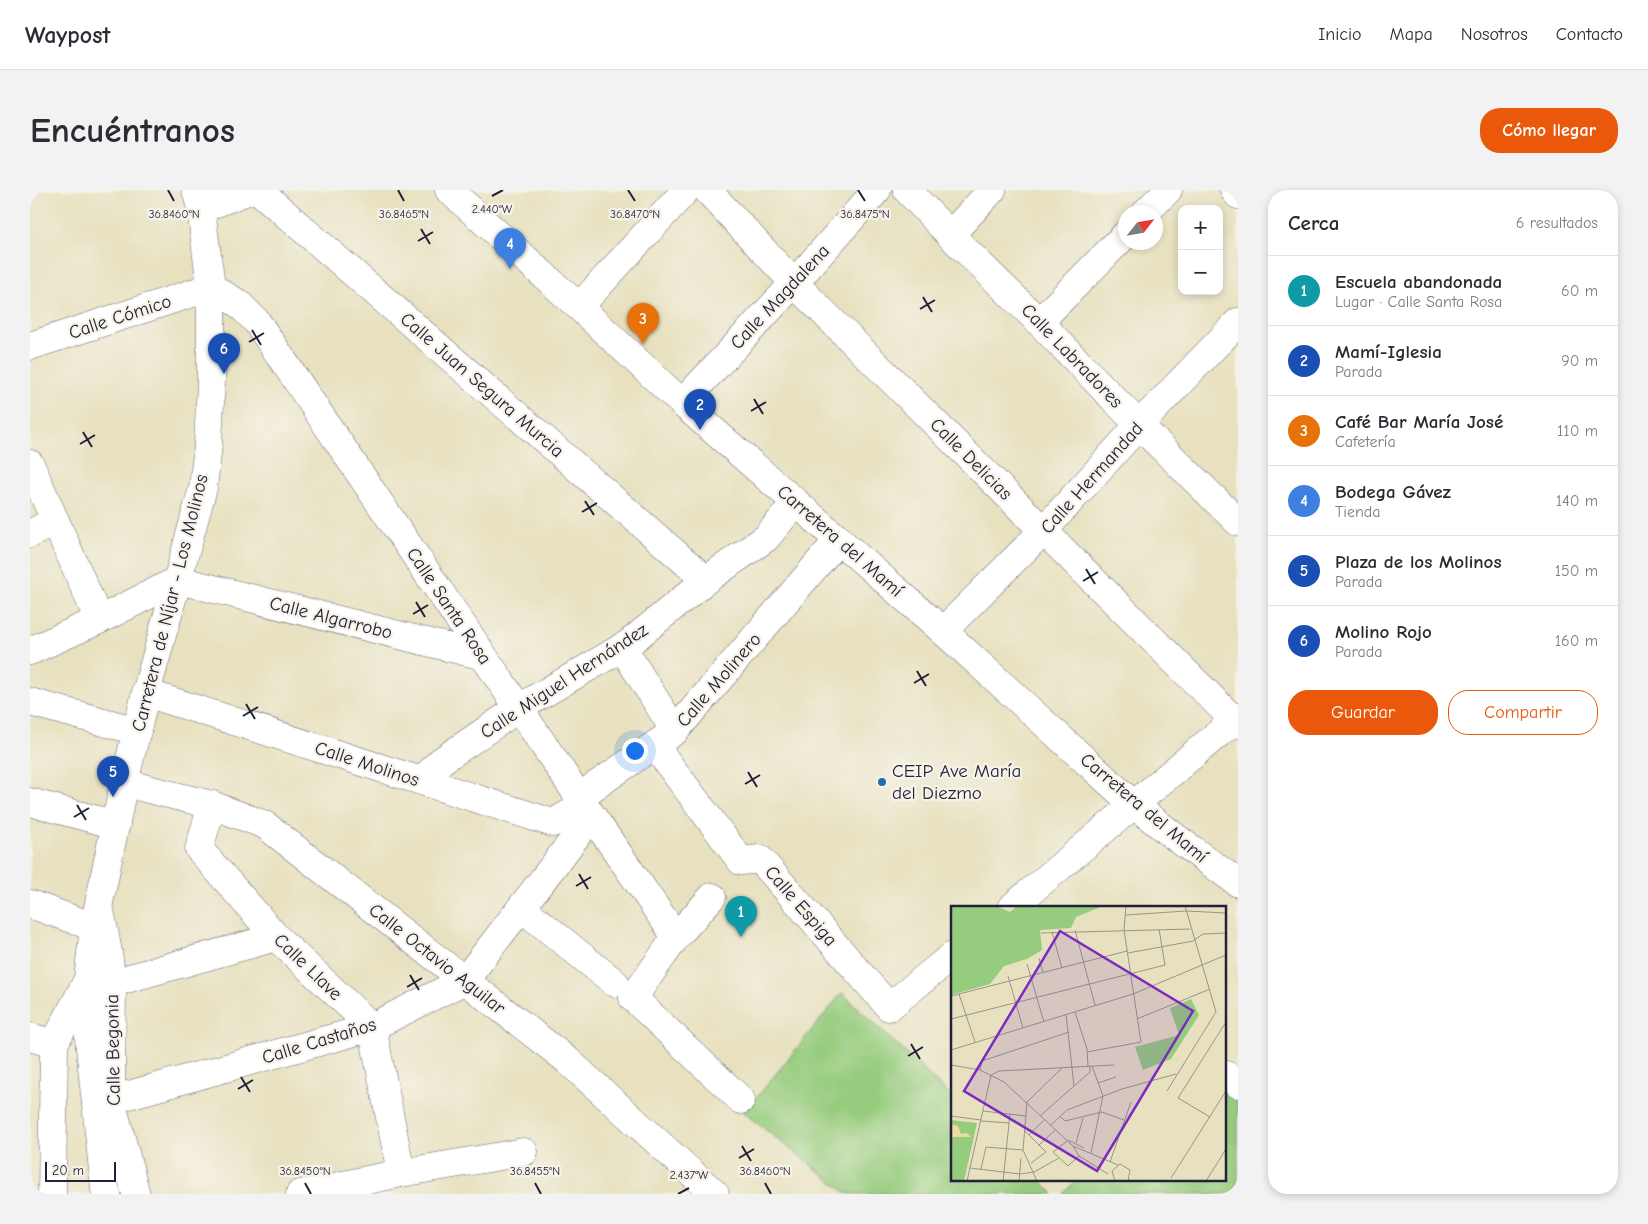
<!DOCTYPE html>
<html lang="es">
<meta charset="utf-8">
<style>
body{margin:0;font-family:"Comic Neue",sans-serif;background:#f2f2f3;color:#2b2b33}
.controls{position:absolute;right:15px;top:15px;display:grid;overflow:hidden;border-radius:10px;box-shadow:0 2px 8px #0003}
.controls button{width:45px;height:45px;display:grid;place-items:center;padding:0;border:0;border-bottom:1px solid #e1e1e2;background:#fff;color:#2b2b33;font:25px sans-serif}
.compass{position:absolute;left:1088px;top:15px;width:45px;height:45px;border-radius:50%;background:#fff;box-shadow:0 2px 8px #0003;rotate:59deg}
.scale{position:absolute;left:15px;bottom:12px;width:71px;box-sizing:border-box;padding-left:5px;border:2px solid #22223b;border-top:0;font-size:14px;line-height:18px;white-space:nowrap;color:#22223b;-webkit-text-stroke:4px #f7f3e8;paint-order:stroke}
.you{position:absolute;left:604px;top:560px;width:18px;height:18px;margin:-12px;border:4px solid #fff;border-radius:50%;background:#1a73e8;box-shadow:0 0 0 8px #1a73e833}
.badge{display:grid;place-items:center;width:32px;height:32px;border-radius:50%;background:#ea580c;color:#fff;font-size:16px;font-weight:700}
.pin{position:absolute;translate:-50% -41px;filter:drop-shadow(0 1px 2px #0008)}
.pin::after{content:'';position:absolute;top:26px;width:18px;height:15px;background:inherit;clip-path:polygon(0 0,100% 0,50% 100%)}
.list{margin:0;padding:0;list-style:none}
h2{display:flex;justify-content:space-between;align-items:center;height:65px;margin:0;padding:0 20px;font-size:21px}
h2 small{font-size:16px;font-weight:400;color:#7c7c81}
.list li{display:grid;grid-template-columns:32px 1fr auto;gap:15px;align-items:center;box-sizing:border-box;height:70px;padding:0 20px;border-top:1px solid #e1e1e2}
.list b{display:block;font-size:19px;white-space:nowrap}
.list p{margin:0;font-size:16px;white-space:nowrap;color:#7c7c81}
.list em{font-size:16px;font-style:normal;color:#7c7c81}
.actions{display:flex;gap:10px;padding:15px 20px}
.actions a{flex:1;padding:11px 0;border:1px solid #ea580c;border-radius:20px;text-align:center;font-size:18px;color:#ea580c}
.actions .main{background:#ea580c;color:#fff}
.map{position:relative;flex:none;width:1208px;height:1004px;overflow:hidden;border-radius:20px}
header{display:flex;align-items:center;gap:30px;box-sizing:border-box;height:70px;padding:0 25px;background:#fff;border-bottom:1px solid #e1e1e2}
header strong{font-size:24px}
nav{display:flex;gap:28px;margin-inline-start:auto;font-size:18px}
.intro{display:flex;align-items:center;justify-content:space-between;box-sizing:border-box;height:120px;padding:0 30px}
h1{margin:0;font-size:35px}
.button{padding:12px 22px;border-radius:20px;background:#ea580c;color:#fff;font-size:18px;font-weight:700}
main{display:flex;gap:30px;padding:0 30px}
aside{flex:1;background:#fff;border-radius:20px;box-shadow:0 2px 8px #0003}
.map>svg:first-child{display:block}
</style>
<header>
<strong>Waypost</strong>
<nav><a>Inicio</a><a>Mapa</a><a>Nosotros</a><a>Contacto</a></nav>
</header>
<div class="intro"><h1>Encuéntranos</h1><a class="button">Cómo llegar</a></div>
<main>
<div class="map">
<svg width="1208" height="1004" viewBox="0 0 1208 1004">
<rect width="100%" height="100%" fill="#f7f3e8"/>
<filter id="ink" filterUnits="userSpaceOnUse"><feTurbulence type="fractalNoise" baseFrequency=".02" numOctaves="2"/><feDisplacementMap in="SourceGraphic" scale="10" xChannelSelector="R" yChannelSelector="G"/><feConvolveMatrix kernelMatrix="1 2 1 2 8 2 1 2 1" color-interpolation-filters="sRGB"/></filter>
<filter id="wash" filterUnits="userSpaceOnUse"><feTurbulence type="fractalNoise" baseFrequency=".0096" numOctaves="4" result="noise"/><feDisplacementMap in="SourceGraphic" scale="20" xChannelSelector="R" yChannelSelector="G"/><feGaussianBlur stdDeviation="1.12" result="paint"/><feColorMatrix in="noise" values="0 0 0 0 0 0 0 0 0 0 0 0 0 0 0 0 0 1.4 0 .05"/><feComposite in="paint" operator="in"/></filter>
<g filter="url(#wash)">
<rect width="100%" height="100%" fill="#e7e1c0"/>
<g fill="#96cc7e" stroke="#5c775c">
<polygon points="812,803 922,907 922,990 1010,990 1024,1004 818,1004 714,923"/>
<polygon points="1194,899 1208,909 1208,1004 1033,1004 1046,990 1194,990"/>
</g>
</g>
<g filter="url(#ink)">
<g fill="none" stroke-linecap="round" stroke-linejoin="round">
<defs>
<g id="minor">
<polyline points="228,0 676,390"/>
<polyline points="419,0 549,117 652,213 913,441 1103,614 1145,647 1208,693"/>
<polyline points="677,0 764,93 1208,534"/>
<polyline points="877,0 920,45 1009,132 1109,235 1208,332"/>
<polyline points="1204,0 1208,5"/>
<polyline points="171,19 220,0"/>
<polyline points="1116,22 1138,0"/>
<polyline points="920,45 962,0"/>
<polyline points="549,117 656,0"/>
<polyline points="1009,132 1096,44"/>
<polyline points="0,156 181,97 209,114 227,132 549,607 646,747"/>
<polyline points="652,213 764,93 847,0"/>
<polyline points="0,274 69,430"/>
<polyline points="0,344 25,331"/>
<polyline points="913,441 1013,341 1109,235 1208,132"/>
<polyline points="592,457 645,541"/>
<polyline points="0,461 69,430 148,390 453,466"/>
<polyline points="116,503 523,633 554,615"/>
<polyline points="0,512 107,541"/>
<polyline points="625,556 711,671 730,669 859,817 922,766"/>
<polyline points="392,591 411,571 489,518 598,454 676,390 736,348 766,312"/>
<polyline points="94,593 182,615 235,635 537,870 685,1004"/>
<polyline points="549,607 645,541 809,349"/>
<polyline points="0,612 86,635"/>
<polyline points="182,615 169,659 246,747 342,837 371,983"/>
<polyline points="682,707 646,747 603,808 711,910"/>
<polyline points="0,714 64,737"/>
<polyline points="69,715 78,762 82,793 81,910 106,1004"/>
<polyline points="492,718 585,793"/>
<polyline points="981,718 1208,527"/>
<polyline points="82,793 246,747"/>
<polyline points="0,847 24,854"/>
<polyline points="1194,884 1208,894"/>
<polyline points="81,910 342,837 435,790 562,626"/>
<polyline points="22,1004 24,854 58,789"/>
<polyline points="270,1004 371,983 494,962"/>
</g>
<polyline id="major" points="77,1004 75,999 57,830 58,789 64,737 94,593 116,503 173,298 178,255 181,191 181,97 171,19 166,0"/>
</defs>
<use href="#minor" stroke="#67656a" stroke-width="29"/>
<use href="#major" stroke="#67656a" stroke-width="29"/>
<use href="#minor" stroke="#fff" stroke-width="28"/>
<use href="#major" stroke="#fff" stroke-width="28"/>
</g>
</g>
<path fill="none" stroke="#22223b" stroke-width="2" d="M138 0 144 11M368 0 374 11M598 0 605 11M828 0 835 11M462 6 473 0M391 39 400 54M388 51 403 42M893 107 902 122M890 119 905 110M222 140 231 155M219 152 234 143M724 209 733 224M721 221 736 212M53 242 62 257M50 254 65 245M555 311 564 325M552 322 567 313M1056 379 1065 394M1053 391 1068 382M386 412 395 427M383 424 398 415M887 481 896 496M884 493 899 484M216 514 225 529M213 526 228 517M718 582 727 597M715 594 730 585M47 615 56 630M44 627 59 618M549 684 558 699M546 696 561 687M380 785 389 800M377 797 392 788M881 854 890 869M878 866 893 857M211 887 220 902M208 899 223 890M712 956 721 971M709 968 724 959M275 993 281 1004M505 993 511 1004M735 993 741 1004M648 1004 659 998"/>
<circle fill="#1f6fb2" stroke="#f7f3e8" stroke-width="2" cx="852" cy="592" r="5"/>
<g text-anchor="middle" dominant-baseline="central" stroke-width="4.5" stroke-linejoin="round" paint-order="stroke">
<g font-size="19" fill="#22223b" stroke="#f7f3e8">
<text transform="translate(750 107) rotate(-47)">Calle Magdalena</text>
<text transform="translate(90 127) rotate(-18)">Calle Cómico</text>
<text transform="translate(1042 166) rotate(46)">Calle Labradores</text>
<text transform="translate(452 195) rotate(41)">Calle Juan Segura Murcia</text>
<text transform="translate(941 269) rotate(45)">Calle Delicias</text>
<text transform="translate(1062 288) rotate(-48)">Calle Hermandad</text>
<text transform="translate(810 351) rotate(41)">Carretera del Mamí</text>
<text transform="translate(140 413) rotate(-76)">Carretera de Níjar - Los Molinos</text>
<text transform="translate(419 416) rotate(56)">Calle Santa Rosa</text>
<text transform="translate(301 428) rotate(14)">Calle Algarrobo</text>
<text transform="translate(689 490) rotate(-49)">Calle Molinero</text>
<text transform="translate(534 491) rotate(-33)">Calle Miguel Hernández</text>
<text transform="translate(337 574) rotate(18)">Calle Molinos</text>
<text transform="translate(1114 618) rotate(40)">Carretera del Mamí</text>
<text transform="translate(771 716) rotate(49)">Calle Espiga</text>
<text transform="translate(407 769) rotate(38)">Calle Octavio Aguilar</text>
<text transform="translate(278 777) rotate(44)">Calle Llave</text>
<text transform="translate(289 851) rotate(-17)">Calle Castaños</text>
<text transform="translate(83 860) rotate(-91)">Calle Begonia</text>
</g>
<g font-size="19" fill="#22223b" stroke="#f7f3e8" text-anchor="start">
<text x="862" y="581">CEIP Ave María<tspan x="862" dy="22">del Diezmo</tspan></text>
</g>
</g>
<g transform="translate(921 716)">
<rect width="275" height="275" fill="#e7e1c0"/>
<path d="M0 0H45L59 6 66 0H152L125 11 120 22 89 24 91 44 76 53 53 60 39 78 0 89ZM240 93 248 109 220 153 192 164 184 141 228 129 219 102ZM0 214 26 217 13 275H0Z" fill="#96cc7e"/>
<path d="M0 218 7 220 10 228 16 227 20 231H0Z" fill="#eeda9e"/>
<path fill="none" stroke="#98958b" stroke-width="1" d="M175 9 235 5 275 7M124 24 144 99M101 26 111 62M90 27 239 23M177 47 242 35 252 28 275 27M88 52 92 67M76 58 93 116M57 70 72 122M8 88 24 136M0 90 176 45M124 106 136 143 137 161M115 108 123 180M0 113 214 59 208 23M186 113 259 83M0 144 182 88 275 49M136 146 190 136 173 24 175 0M0 159 29 164 53 176 122 240 167 259M29 164 31 155 118 126M147 177 165 171M216 185 265 106 234 0M32 205 75 210M0 210 30 214M89 210 139 166V160M109 210 114 215 151 206 173 214M259 211 227 192 275 116M30 215 58 217M99 220 116 204 171 183 225 168M74 225 95 246 80 257M78 229 93 214M117 234 133 242M116 235 102 246 117 260 128 250M125 237 132 212M88 239 104 224M122 240 128 250 157 268M140 247 152 190 141 160M159 256 180 196M19 262 69 268 83 266 108 252M30 263 35 241 72 244M220 272 275 185M16 275 40 169 48 165 163 159M52 275 59 208M68 275 70 252M86 275 72 244 76 196 111 162M164 275 161 265 169 258 179 264 177 275M255 275 275 243"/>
<path fill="#7b2cbf" fill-opacity="0.15" stroke="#7b2cbf" stroke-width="2.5" d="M109 25 242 105 146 265 13 185Z"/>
<rect width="275" height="275" fill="none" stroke="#22223b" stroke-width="2.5"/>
</g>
<g font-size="12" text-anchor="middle" fill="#22223b" stroke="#f7f3e8" stroke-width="4.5" stroke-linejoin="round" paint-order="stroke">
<text x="462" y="23">2.440°W</text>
<text x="144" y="28">36.8460°N</text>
<text x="374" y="28">36.8465°N</text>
<text x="605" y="28">36.8470°N</text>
<text x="835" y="28">36.8475°N</text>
<text x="275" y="985">36.8450°N</text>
<text x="505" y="985">36.8455°N</text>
<text x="735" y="985">36.8460°N</text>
<text x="659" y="989">2.437°W</text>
</g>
</svg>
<div class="controls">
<button>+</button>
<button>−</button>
</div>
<svg class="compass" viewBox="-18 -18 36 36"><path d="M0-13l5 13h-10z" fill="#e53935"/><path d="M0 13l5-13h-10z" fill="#7c7c81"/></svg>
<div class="scale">20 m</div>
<div class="you"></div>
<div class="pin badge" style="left:711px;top:747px;background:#0f9aa8">1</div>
<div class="pin badge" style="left:670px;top:240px;background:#1a4fb4">2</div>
<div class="pin badge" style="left:613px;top:154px;background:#e8710a">3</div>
<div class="pin badge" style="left:480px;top:79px;background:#3f7fe0">4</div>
<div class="pin badge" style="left:83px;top:607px;background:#1a4fb4">5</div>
<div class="pin badge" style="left:194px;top:184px;background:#1a4fb4">6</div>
</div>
<aside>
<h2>Cerca<small>6 resultados</small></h2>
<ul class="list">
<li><span class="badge" style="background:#0f9aa8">1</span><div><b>Escuela abandonada</b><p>Lugar · Calle Santa Rosa</p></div><em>60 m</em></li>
<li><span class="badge" style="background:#1a4fb4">2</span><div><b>Mamí-Iglesia</b><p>Parada</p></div><em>90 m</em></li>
<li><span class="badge" style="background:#e8710a">3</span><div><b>Café Bar María José</b><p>Cafetería</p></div><em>110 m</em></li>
<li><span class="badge" style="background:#3f7fe0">4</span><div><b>Bodega Gávez</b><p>Tienda</p></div><em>140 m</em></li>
<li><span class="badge" style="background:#1a4fb4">5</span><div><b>Plaza de los Molinos</b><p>Parada</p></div><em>150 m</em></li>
<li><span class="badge" style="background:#1a4fb4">6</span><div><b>Molino Rojo</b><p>Parada</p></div><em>160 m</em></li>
</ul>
<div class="actions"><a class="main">Guardar</a><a>Compartir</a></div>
</aside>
</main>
